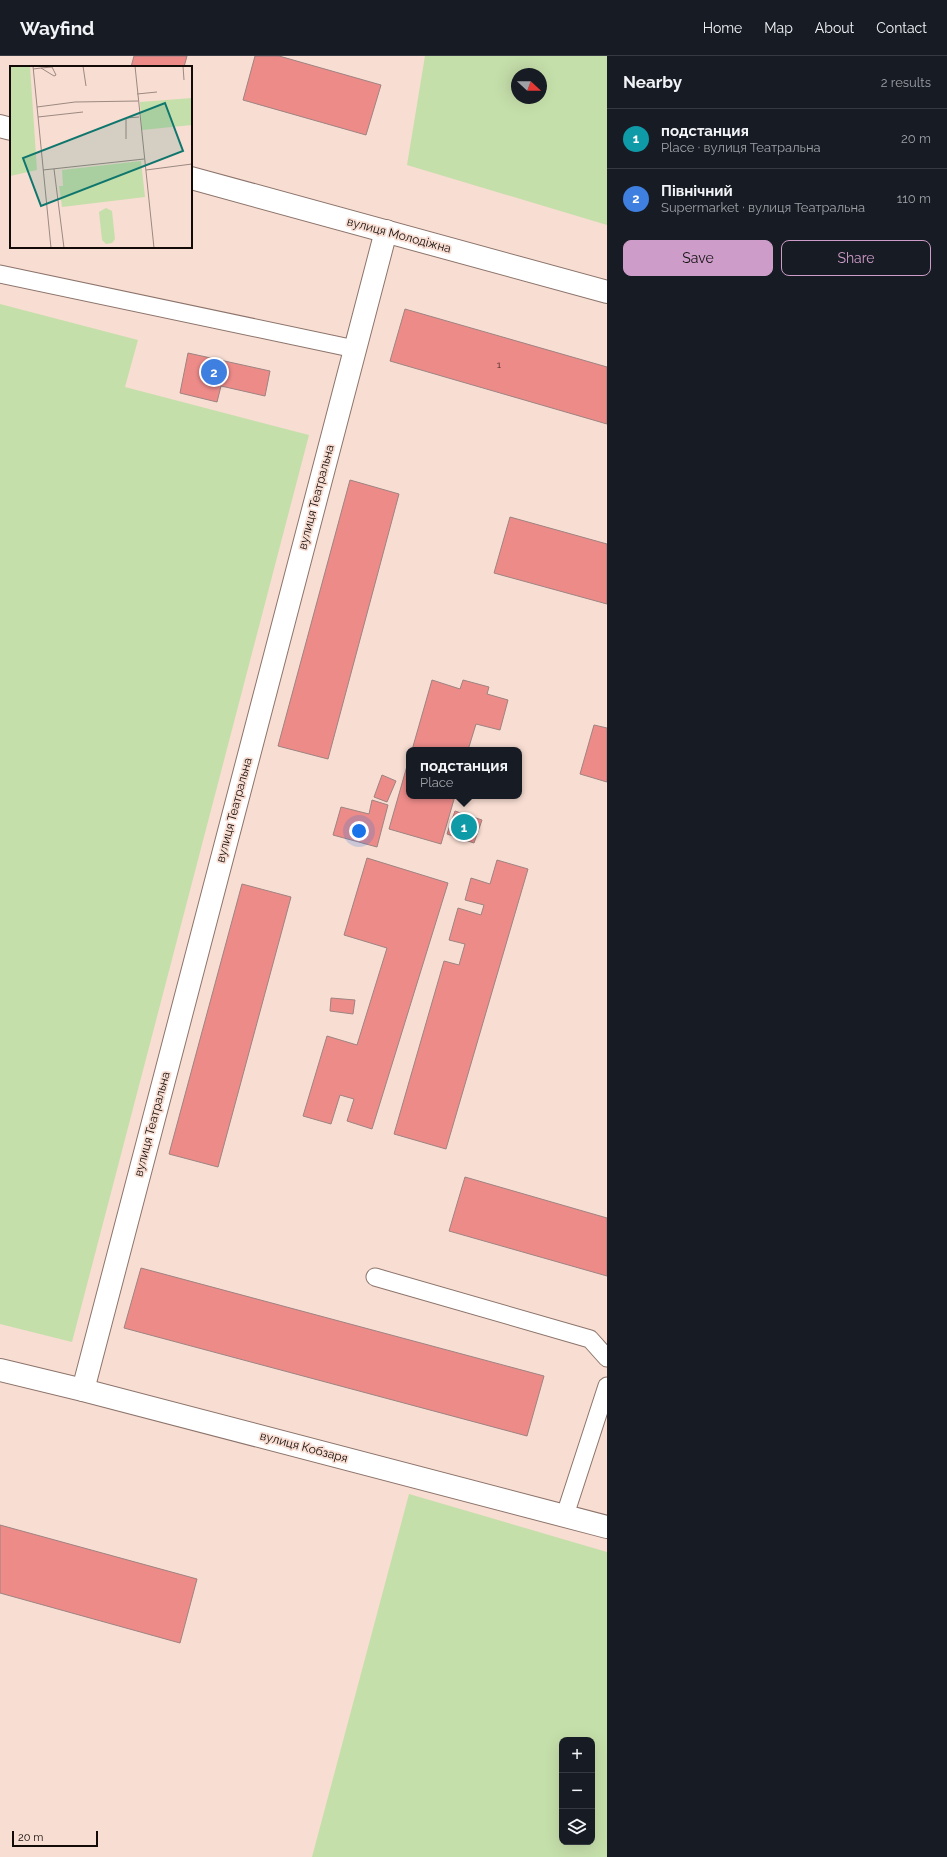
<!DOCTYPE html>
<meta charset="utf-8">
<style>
body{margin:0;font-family:Raleway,sans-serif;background:#242831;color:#f1f3f6}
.controls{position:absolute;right:12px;bottom:12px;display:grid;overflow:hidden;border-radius:8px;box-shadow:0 4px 16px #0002}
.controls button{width:36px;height:36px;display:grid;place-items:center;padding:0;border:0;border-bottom:1px solid #363941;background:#171b24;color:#f1f3f6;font:20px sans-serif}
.compass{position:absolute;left:511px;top:12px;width:36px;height:36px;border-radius:50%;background:#171b24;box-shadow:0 4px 16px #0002;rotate:111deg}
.scale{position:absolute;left:12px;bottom:10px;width:86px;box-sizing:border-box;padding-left:4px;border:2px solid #130b08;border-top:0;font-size:11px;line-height:14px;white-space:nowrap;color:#130b08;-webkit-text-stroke:3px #f8ddd2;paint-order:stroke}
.you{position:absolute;left:359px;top:775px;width:14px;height:14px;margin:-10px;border:3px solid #fff;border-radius:50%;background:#1a73e8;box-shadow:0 0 0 6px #1a73e833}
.badge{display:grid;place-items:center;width:26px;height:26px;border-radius:50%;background:#ce9cc8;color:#fff;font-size:13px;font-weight:700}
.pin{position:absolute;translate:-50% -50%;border:2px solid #fff;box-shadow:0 1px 4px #0006}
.popup{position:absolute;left:406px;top:691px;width:116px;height:52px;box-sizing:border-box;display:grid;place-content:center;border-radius:8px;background:#171b24;filter:drop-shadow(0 1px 3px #0005);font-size:13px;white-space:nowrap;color:#9ea1a6}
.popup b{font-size:15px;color:#f1f3f6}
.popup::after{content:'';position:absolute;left:50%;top:100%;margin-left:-8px;border:8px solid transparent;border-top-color:#171b24}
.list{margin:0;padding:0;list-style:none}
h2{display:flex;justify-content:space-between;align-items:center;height:52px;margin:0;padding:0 16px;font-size:17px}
h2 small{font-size:13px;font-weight:400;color:#9ea1a6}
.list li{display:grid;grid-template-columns:26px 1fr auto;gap:12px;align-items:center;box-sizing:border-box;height:60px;padding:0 16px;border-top:1px solid #363941}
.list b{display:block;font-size:15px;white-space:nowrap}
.list p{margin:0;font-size:13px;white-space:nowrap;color:#9ea1a6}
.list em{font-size:13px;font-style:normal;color:#9ea1a6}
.actions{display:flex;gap:8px;padding:12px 16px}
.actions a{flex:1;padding:9px 0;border:1px solid #ce9cc8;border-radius:8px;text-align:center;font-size:14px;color:#ce9cc8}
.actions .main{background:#ce9cc8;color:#111}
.icon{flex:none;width:22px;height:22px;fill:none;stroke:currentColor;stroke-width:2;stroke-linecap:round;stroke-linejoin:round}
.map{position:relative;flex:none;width:607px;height:1801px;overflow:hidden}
header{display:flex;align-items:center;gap:24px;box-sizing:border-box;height:56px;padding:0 20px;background:#171b24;border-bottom:1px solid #363941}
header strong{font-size:19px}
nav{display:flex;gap:22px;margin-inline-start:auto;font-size:14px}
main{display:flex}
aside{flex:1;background:#171b24}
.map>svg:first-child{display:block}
</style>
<header>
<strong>Wayfind</strong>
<nav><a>Home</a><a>Map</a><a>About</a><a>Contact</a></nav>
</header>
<main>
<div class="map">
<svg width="607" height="1801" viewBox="0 0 607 1801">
<rect width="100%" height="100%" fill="#f8ddd2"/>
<g fill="#c5dfaa" fill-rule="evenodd">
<path d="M425 0H607V169L407 109ZM517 18H541V42H517Z"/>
<polygon points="0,248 138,284 125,331 309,379 72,1286 0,1268"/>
<path d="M409 1438 607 1496V1801H312ZM562 1684H592V1786H562Z"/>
</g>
<g fill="#ed8b89" stroke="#9e8381">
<polygon points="134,0 187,0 184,11 131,11"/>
<polygon points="255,0 279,0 381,29 366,79 243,44"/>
<polygon points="405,253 607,311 607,368 390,305"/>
<polygon points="188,297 270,315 265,340 221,330 217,346 180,337"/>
<polygon points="350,424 399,438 328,703 278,690"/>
<polygon points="510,461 607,488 607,548 494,517"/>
<polygon points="432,624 460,633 463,624 489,631 487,638 508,644 500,674 476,668 468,694 412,694"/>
<polygon points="594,669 607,672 607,726 580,718"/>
<polygon points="409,703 409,740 455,740 441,788 389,773"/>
<polygon points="382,719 396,725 387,746 374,741"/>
<polygon points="372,744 388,749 377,791 333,779 341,751 369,758"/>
<polygon points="455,755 482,764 474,787 447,778"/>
<polygon points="367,802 448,827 372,1073 347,1065 354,1043 340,1039 331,1068 303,1060 327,980 357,989 387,892 344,879"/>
<polygon points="497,804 528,813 446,1093 394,1078 444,905 459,909 465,888 449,884 458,852 481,859 484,849 465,844 471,822 490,828"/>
<polygon points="242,828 291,841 218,1111 169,1098"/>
<polygon points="331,942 355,944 353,958 330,955"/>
<polygon points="465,1121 607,1162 607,1220 449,1175"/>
<polygon points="141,1212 544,1320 527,1380 124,1272"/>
<polygon points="0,1469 197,1523 180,1587 0,1537"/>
</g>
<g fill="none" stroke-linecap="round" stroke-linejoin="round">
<defs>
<g id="lane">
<polyline points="0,218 355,293"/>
<polyline points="375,1221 590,1283 607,1302"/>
<polyline points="565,1459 607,1330"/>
</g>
<g id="street">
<polyline points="0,70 11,73"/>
<polyline points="191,122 607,236"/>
<polyline points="0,1314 83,1334 607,1471"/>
<polyline points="83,1334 386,175"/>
</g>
</defs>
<use href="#lane" stroke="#8c746b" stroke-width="19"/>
<use href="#street" stroke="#8c746b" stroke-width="24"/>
<use href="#lane" stroke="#fff" stroke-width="17"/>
<use href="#street" stroke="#fff" stroke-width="22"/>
</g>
<g text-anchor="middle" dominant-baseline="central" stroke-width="3.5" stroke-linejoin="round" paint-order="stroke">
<g font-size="10" fill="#4a2b28">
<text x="499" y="308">1</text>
</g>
<g font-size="12" fill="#130b08" stroke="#f8ddd2">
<text transform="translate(399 179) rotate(15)">вулиця Молодіжна</text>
<text transform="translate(316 441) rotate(-75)">вулиця Театральна</text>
<text transform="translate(234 754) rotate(-75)">вулиця Театральна</text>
<text transform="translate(152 1068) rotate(-75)">вулиця Театральна</text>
<text transform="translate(304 1391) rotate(15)">вулиця Кобзаря</text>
</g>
</g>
<g transform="translate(10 10)">
<rect width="182" height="182" fill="#f8ddd2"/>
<path d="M0 0H20L27 104 0 110ZM182 32V59L132 64 130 36ZM131 95 135 131 52 141 49 120H53L52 104ZM96 142 102 145 105 173 102 177 96 178 92 174 89 146Z" fill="#c5dfaa"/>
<path fill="none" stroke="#9c8981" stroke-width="1" d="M23 0 41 182M73 0 76 20M125 0 144 182M173 0 174 14M23 3 31 2 42 1 46 9 44 10 31 2M127 28 147 26M27 41 65 36 128 35M28 51 73 46M116 73V52L129 51M44 103 54 182M33 104 134 93M136 104 182 98"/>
<path fill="#0f766e" fill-opacity="0.15" stroke="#0f766e" stroke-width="2" d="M155 37 173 85 31 140 13 92Z"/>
<rect width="182" height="182" fill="none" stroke="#130b08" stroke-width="2"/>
</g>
</svg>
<div class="controls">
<button>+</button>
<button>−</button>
<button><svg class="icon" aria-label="layers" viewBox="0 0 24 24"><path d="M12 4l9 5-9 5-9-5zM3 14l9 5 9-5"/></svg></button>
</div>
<svg class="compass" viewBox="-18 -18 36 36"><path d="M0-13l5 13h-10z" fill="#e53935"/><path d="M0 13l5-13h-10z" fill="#9ea1a6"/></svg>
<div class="scale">20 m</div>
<div class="you"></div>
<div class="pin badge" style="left:464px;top:771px;background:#0f9aa8">1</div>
<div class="popup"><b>подстанция</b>Place</div>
<div class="pin badge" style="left:214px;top:316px;background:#3f7fe0">2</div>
</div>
<aside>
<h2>Nearby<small>2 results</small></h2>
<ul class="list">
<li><span class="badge" style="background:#0f9aa8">1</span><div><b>подстанция</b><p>Place · вулиця Театральна</p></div><em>20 m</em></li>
<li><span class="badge" style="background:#3f7fe0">2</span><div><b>Північний</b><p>Supermarket · вулиця Театральна</p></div><em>110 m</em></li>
</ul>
<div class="actions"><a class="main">Save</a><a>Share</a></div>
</aside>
</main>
